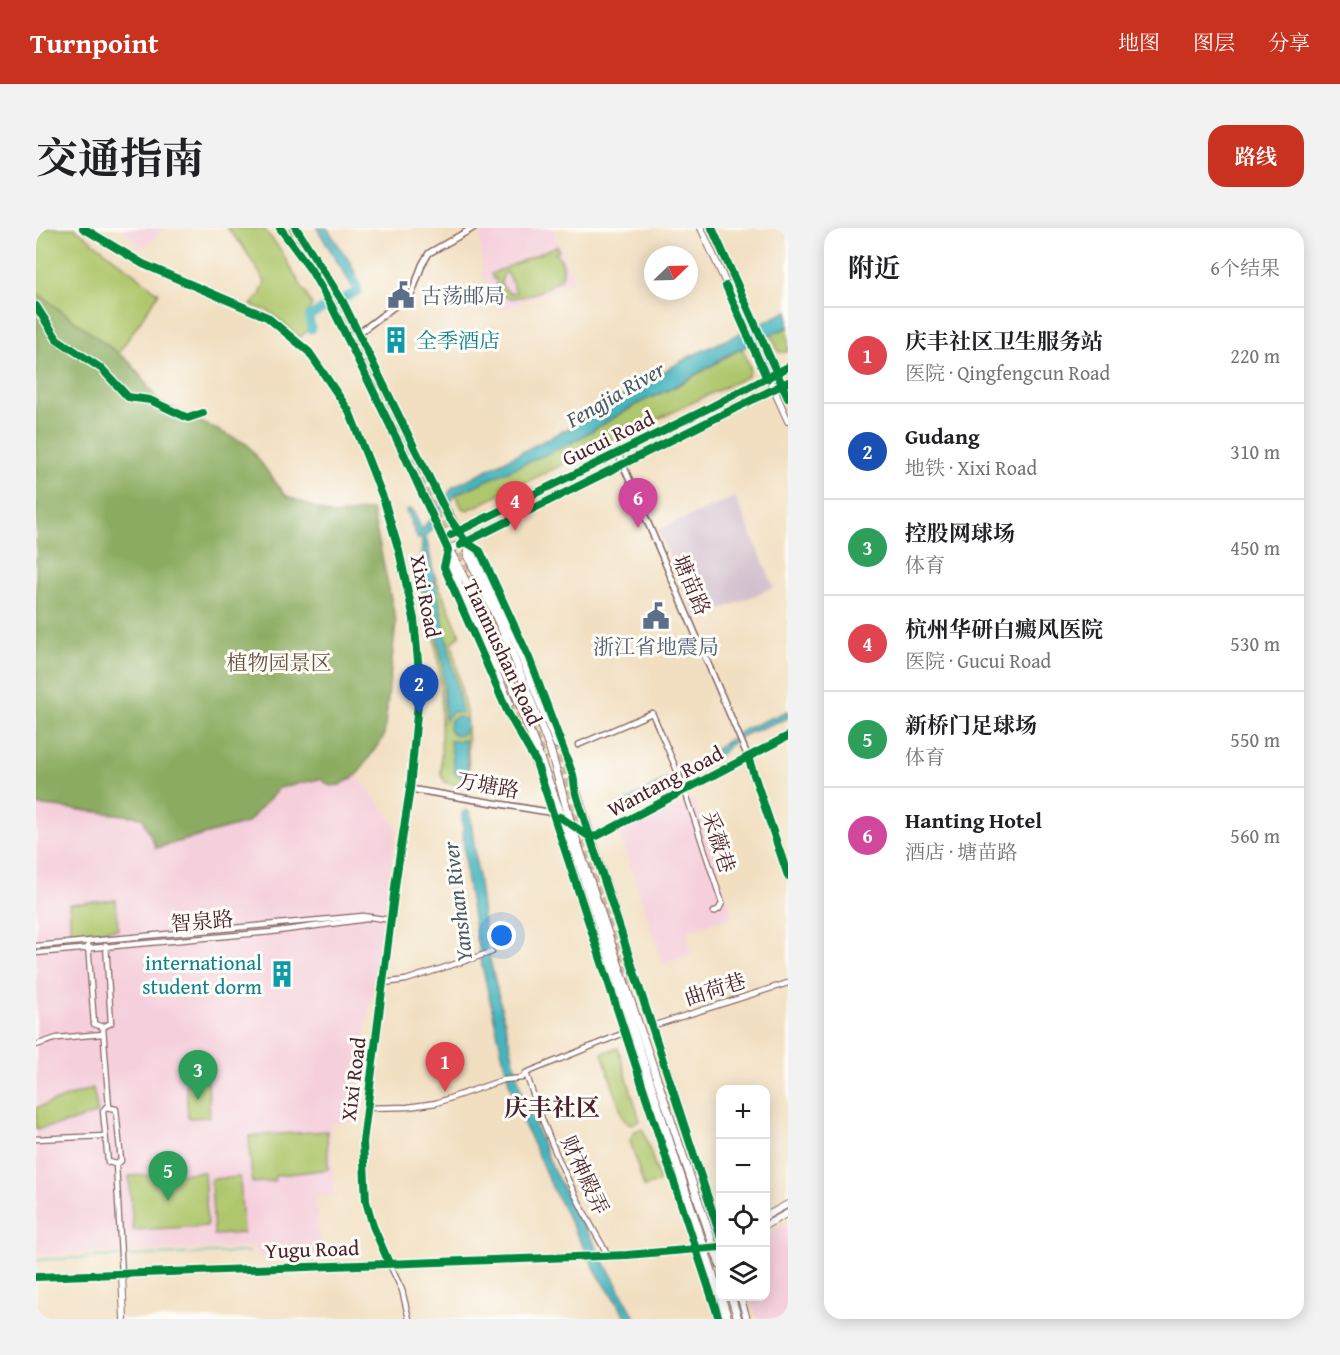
<!DOCTYPE html>
<html lang="zh">
<meta charset="utf-8">
<style>
body{margin:0;font-family:"Gentium Book Plus","Noto Serif SC",serif;background:#f2f2f2;color:#202124}
.controls{position:absolute;right:18px;bottom:18px;display:grid;overflow:hidden;border-radius:12px;box-shadow:0 3px 15px #0003}
.controls button{width:54px;height:54px;display:grid;place-items:center;padding:0;border:0;border-bottom:2px solid #e0e0e0;background:#fff;color:#202124;font:30px sans-serif}
.compass{position:absolute;left:608px;top:18px;width:54px;height:54px;border-radius:50%;background:#fff;box-shadow:0 3px 15px #0003;rotate:67deg}
.you{position:absolute;left:466px;top:708px;width:21px;height:21px;margin:-15px;border:4px solid #fff;border-radius:50%;background:#1a73e8;box-shadow:0 0 0 9px #1a73e833}
.badge{display:grid;place-items:center;width:39px;height:39px;border-radius:50%;background:#c8321e;color:#fff;font-size:20px;font-weight:700}
.pin{position:absolute;translate:-50% -50px;filter:drop-shadow(0 2px 3px #0008)}
.pin::after{content:'';position:absolute;top:32px;width:21px;height:18px;background:inherit;clip-path:polygon(0 0,100% 0,50% 100%)}
.list{margin:0;padding:0;list-style:none}
h2{display:flex;justify-content:space-between;align-items:center;height:78px;margin:0;padding:0 24px;font-size:26px}
h2 small{font-size:20px;font-weight:400;color:#757577}
.list li{display:grid;grid-template-columns:39px 1fr auto;gap:18px;align-items:center;box-sizing:border-box;height:96px;padding:0 24px;border-top:2px solid #e0e0e0}
.list b{display:block;font-size:22px;white-space:nowrap}
.list p{margin:0;font-size:20px;white-space:nowrap;color:#757577}
.list em{font-size:20px;font-style:normal;color:#757577}
.icon{flex:none;width:33px;height:33px;fill:none;stroke:currentColor;stroke-width:2;stroke-linecap:round;stroke-linejoin:round}
.map{position:relative;flex:none;width:752px;height:1091px;overflow:hidden;border-radius:18px}
header{display:flex;align-items:center;gap:36px;box-sizing:border-box;height:84px;padding:0 30px;background:#c8321e;color:#fff}
header strong{font-size:28px}
nav{display:flex;gap:33px;margin-inline-start:auto;font-size:21px}
.intro{display:flex;align-items:center;justify-content:space-between;box-sizing:border-box;height:144px;padding:0 36px}
h1{margin:0;font-size:42px}
.button{padding:15px 27px;border-radius:18px;background:#c8321e;color:#fff;font-size:21px;font-weight:700}
main{display:flex;gap:36px;padding:0 36px}
aside{flex:1;background:#fff;border-radius:18px;box-shadow:0 3px 15px #0003}
.map>svg:first-child{display:block}
</style>
<header>
<strong>Turnpoint</strong>
<nav><a>地图</a><a>图层</a><a>分享</a></nav>
</header>
<div class="intro"><h1>交通指南</h1><a class="button">路线</a></div>
<main>
<div class="map">
<svg width="752" height="1091" viewBox="0 0 752 1091">
<rect width="100%" height="100%" fill="#fdfcf7"/>
<filter id="ink" filterUnits="userSpaceOnUse"><feTurbulence type="fractalNoise" baseFrequency=".0167" numOctaves="2"/><feDisplacementMap in="SourceGraphic" scale="12" xChannelSelector="R" yChannelSelector="G"/><feConvolveMatrix kernelMatrix="1 2 1 2 8 2 1 2 1" color-interpolation-filters="sRGB"/></filter>
<filter id="wash" filterUnits="userSpaceOnUse"><feTurbulence type="fractalNoise" baseFrequency=".008" numOctaves="4" result="noise"/><feDisplacementMap in="SourceGraphic" scale="24" xChannelSelector="R" yChannelSelector="G"/><feGaussianBlur stdDeviation="1.35" result="paint"/><feColorMatrix in="noise" values="0 0 0 0 0 0 0 0 0 0 0 0 0 0 0 0 0 1.4 0 .05"/><feComposite in="paint" operator="in"/></filter>
<g filter="url(#wash)">
<rect width="100%" height="100%" fill="#f2dfc1"/>
<g fill="#f5cfdc">
<polygon points="85,0 129,0 106,21"/>
<polygon points="516,0 538,52 466,82 462,81 447,48 443,1"/>
<polygon points="321,547 361,598 316,894 293,896 298,967 280,969 284,1026 221,1030 220,1019 0,1027 0,577 106,589 210,595 243,560 284,551 304,557"/>
<polygon points="658,570 697,689 651,703 656,726 627,736 584,605"/>
<polygon points="752,995 752,1091 721,1091 714,1069 730,1068 730,1007"/>
</g>
<polygon fill="#d1bdcc" points="699,269 738,359 661,392 622,302"/>
<g fill="#afc76c" stroke="#7c734c" stroke-width="1.5" fill-rule="evenodd">
<polygon points="0,0 39,0 123,65 82,126 0,64"/>
<polygon points="191,0 227,0 244,21 276,77 270,87 273,102 264,109 233,83 215,77 224,67 229,54 206,17"/>
<path d="M521 18 523 23 519 25C528 32 529 41 525 51 510 62 457 88 460 50L457 51 455 46ZM471 44 480 64 479 65 472 64 465 56 467 47Z"/>
<polygon points="752,99 752,124 743,124 735,107"/>
<polygon points="706,120 714,139 712,148 432,282 426,280 420,266 535,215 612,170 639,159"/>
<path d="M393 334 424 407 416 415 430 484 434 559 410 555 405 548C405 472 410 423 380 351Z"/>
<polygon points="80,672 82,701 35,705 33,676"/>
<polygon points="582,820 604,893 595,896 588,892 566,825"/>
<polygon points="172,853 174,889 152,890 150,855"/>
<polygon points="57,860 62,885 28,896 0,901 0,880"/>
<polygon points="607,901 624,954 608,959 594,912 599,903"/>
<polygon points="291,903 292,941 239,948 238,953 216,955 213,908"/>
<polygon points="168,944 171,998 97,1002 93,948"/>
<polygon points="204,949 207,1005 178,1007 175,951"/>
</g>
<polygon fill="#8bac60" stroke="#6a6646" stroke-width="1.5" points="0,64 94,134 123,174 211,216 249,267 296,287 336,282 360,394 348,508 321,547 304,557 294,558 284,551 243,560 211,595 120,620 106,589 0,577"/>
<g fill="#45b5bd" stroke="#486a74" stroke-width="1.5">
<polygon points="281,0 291,0 315,36 325,60 319,63"/>
<polygon points="752,83 752,99 687,129 675,138 632,162 599,177 535,215 420,266 390,309 426,485 416,484 409,492 407,437 398,391 381,338 385,335 386,310 382,311 370,283 374,281 377,283 386,302 417,259 545,194 651,130"/>
<polygon points="752,483 752,490 710,506 698,513 683,528 577,586 579,579 667,531 707,502"/>
<circle cx="422" cy="498" r="9"/>
<polygon points="429,512 432,546 428,551 419,545 414,513"/>
<polygon points="430,582 434,585 451,719 485,863 518,944 600,1091 592,1091 561,1045 517,961 487,894 472,851 443,724 430,648 426,585"/>
</g>
<g fill="none" stroke-linecap="round" stroke-linejoin="round">
<g stroke="#45b5bd" stroke-width="1.5">
<polyline points="88,1028 213,1024"/>
<polyline points="0,1032 83,1028"/>
</g>
<polyline stroke="#45b5bd" stroke-width="9" points="275,101 273,88 322,63 317,51"/>
</g>
</g>
<g filter="url(#ink)">
<g fill="none" stroke-linecap="round" stroke-linejoin="round">
<g stroke="#d0b9a3" stroke-width="8" stroke-dasharray="8 4" stroke-linecap="butt">
<polyline points="254,0 274,28"/>
<polyline points="292,56 448,373 486,458"/>
<polyline points="473,475 506,541"/>
<polyline points="494,496 508,532"/>
<polyline points="521,516 542,590"/>
<polyline points="533,579 594,761"/>
</g>
<defs>
<g id="minor">
<polyline points="542,517 616,485 646,554 686,675 683,681 678,684"/>
<polyline points="52,716 58,796 67,799 75,795 70,717"/>
<polyline points="0,718 327,688 355,692"/>
<polyline points="0,725 235,704 331,691"/>
<polyline points="348,755 370,752 456,724"/>
<polyline points="616,798 752,755"/>
<polyline points="67,799 73,879"/>
<polyline points="0,817 21,810 67,806"/>
<path d="M490 845C510 908 538 970 572 1027"/>
<polygon points="70,879 80,881 85,933 80,936 72,934 67,883"/>
<polyline points="331,880 372,879 400,875 467,852 486,850 490,845 588,805"/>
<polyline points="0,911 69,908"/>
<polyline points="80,936 86,1046"/>
<polyline points="353,1035 366,1062 373,1091"/>
</g>
<g id="tertiary">
<polyline points="323,105 376,65 386,37 393,25 437,0"/>
<polyline points="582,225 712,529 752,648"/>
<polyline points="374,561 518,585 528,592"/>
<polyline points="536,598 554,609 568,605 752,508"/>
</g>
<g id="secondary">
<polyline points="47,0 107,36 231,89 273,124 313,183 348,272 363,323 378,391 384,454 374,561 360,651 327,914 330,973 337,998 353,1035"/>
<polyline points="665,0 752,193"/>
<polyline points="676,0 752,170"/>
<polyline points="431,315 444,323 456,349 523,507 684,1007"/>
<polyline points="412,323 408,339 472,485 488,511 509,559 683,1091"/>
<polyline points="730,988 752,976"/>
<polyline points="730,997 752,985"/>
<polyline points="86,1046 88,1091"/>
<polyline points="0,1049 591,1027 684,1019"/>
<polyline points="704,1068 711,1091"/>
</g>
<g id="primary">
<polyline points="244,0 275,42 296,79 391,273"/>
<polyline points="260,0 307,74 402,268 430,314 432,328 473,417 514,521 536,599 684,1037"/>
<polyline points="401,298 434,361 463,422 539,623 684,1068"/>
<polyline points="407,311 671,181 752,139"/>
<polyline points="412,322 752,154"/>
<polyline points="685,1068 692,1091"/>
<polyline points="695,1068 702,1091"/>
</g>
<g id="trunk">
<polyline points="430,314 480,414 521,516"/>
<polyline points="412,322 426,368 473,475"/>
</g>
</defs>
<use href="#minor" stroke="#856260" stroke-width="7"/>
<use href="#tertiary" stroke="#856260" stroke-width="8"/>
<use href="#secondary" stroke="#856260" stroke-width="8"/>
<use href="#primary" stroke="#856260" stroke-width="9"/>
<use href="#trunk" stroke="#856260" stroke-width="10"/>
<use href="#minor" stroke="#fff" stroke-width="4.5"/>
<use href="#tertiary" stroke="#fff" stroke-width="5"/>
<use href="#secondary" stroke="#fff" stroke-width="6"/>
<use href="#primary" stroke="#fff" stroke-width="7"/>
<use href="#trunk" stroke="#fff" stroke-width="8"/>
<defs>
<polyline id="primary-bridge" points="391,273 401,298"/>
</defs>
<use href="#primary-bridge" stroke="#856260" stroke-width="9" stroke-linecap="butt"/>
<use href="#primary-bridge" stroke="#fff" stroke-width="7"/>
<defs>
<g id="cycleway">
<polyline points="47,0 107,36 231,89 273,124 313,183 348,272 363,323 378,391 384,454 374,561 360,651 327,914 330,973 337,998 353,1035"/>
<polyline points="244,0 275,42 296,79 367,224 412,322 408,339 472,485 500,534 683,1091"/>
<polyline points="260,0 307,74 412,288 430,314 444,323 493,430 537,547 540,566 684,1007"/>
<polyline points="676,0 752,170"/>
<polyline points="690,58 731,151"/>
<polyline points="0,78 21,111 66,141 92,169 114,172 152,190 167,185"/>
<polyline points="415,307 671,181 752,139"/>
<polyline points="424,317 752,154"/>
<polyline points="712,529 752,648"/>
<polyline points="524,589 554,609 561,608 752,508"/>
<polyline points="0,1049 591,1027 684,1019"/>
</g>
</defs>
<use href="#cycleway" stroke="#fdfcf7" stroke-width="11"/>
<use href="#cycleway" stroke="#00873e" stroke-width="8"/>
</g>
</g>
<defs>
<symbol id="civic-bare" viewBox="-9 -9 18 18"><path d="M-.6-6.5H3V-4.5H.6V-3L4-1V1h2V6H-6V1h2V-1L-.6-3ZM-1.2 2.5V6h2.4V2.5Z" fill="#5c6f8a" stroke="#fdfcf7" stroke-width="2.5" paint-order="stroke"/></symbol>
<symbol id="building-bare" viewBox="-9 -9 18 18"><path d="M-4-6H4V6H1V3H-1V6H-4ZM-2.5-4.3h1.7v1.8h-1.7ZM.8-4.3h1.7v1.8H.8ZM-2.5-1h1.7V.8h-1.7ZM.8-1h1.7V.8H.8Z" fill="#0f9aa8" stroke="#fdfcf7" stroke-width="2.5" paint-order="stroke"/></symbol>
</defs>
<g fill-rule="evenodd">
<use href="#civic-bare" x="346" y="48" width="38" height="38"/>
<use href="#building-bare" x="341" y="93" width="38" height="38"/>
<use href="#civic-bare" x="601" y="369" width="38" height="38"/>
<use href="#building-bare" x="227" y="727" width="38" height="38"/>
</g>
<g text-anchor="middle" dominant-baseline="central" stroke-width="6" stroke-linejoin="round" paint-order="stroke">
<g font-size="21" fill="#4e5e75" stroke="#fdfcf7" text-anchor="start">
<text x="385" y="67">古荡邮局</text>
<text x="620" y="418" text-anchor="middle">浙江省地震局</text>
</g>
<g font-size="21" fill="#0d838f" stroke="#fdfcf7" text-anchor="start">
<text x="380" y="112">全季酒店</text>
<text x="226" y="734" text-anchor="end">international<tspan x="226" dy="24">student dorm</tspan></text>
</g>
<g font-size="21" fill="#4a1f2b" stroke="#fdfcf7">
<text transform="translate(572 210) rotate(-26)">Gucui Road</text>
<text transform="translate(656 357) rotate(67)">塘苗路</text>
<text transform="translate(390 368) rotate(79)">Xixi Road</text>
<text transform="translate(467 424) rotate(65)">Tianmushan Road</text>
<text transform="translate(629 553) rotate(-28)">Wantang Road</text>
<text transform="translate(452 557) rotate(10)">万塘路</text>
<text transform="translate(683 614) rotate(72)">采薇巷</text>
<text transform="translate(166 693) rotate(-5)">智泉路</text>
<text transform="translate(679 761) rotate(-18)">曲荷巷</text>
<text transform="translate(317 851) rotate(-83)">Xixi Road</text>
<text transform="translate(549 947) rotate(65)">财神殿弄</text>
<text transform="translate(276 1021) rotate(-2)">Yugu Road</text>
</g>
<g font-size="21" fill="#68513e" stroke="#fdfcf7">
<text x="243" y="434">植物园景区</text>
</g>
<g font-size="22" font-style="italic" fill="#485b65" stroke="#fdfcf7">
<text transform="translate(579 166) rotate(-30)">Fengjia River</text>
<text transform="translate(421 674) rotate(-97)">Yanshan River</text>
</g>
<g font-size="24" font-weight="bold" fill="#4a1f2b" stroke="#fdfcf7">
<text x="516" y="879">庆丰社区</text>
</g>
</g>
</svg>
<div class="controls">
<button>+</button>
<button>−</button>
<button><svg class="icon" aria-label="locate" viewBox="0 0 24 24"><circle cx="12" cy="12" r="6"/><path d="M12 2v4M12 18v4M2 12h4M18 12h4"/></svg></button>
<button><svg class="icon" aria-label="layers" viewBox="0 0 24 24"><path d="M12 4l9 5-9 5-9-5zM3 14l9 5 9-5"/></svg></button>
</div>
<svg class="compass" viewBox="-18 -18 36 36"><path d="M0-13l5 13h-10z" fill="#e53935"/><path d="M0 13l5-13h-10z" fill="#757577"/></svg>
<div class="you"></div>
<div class="pin badge" style="left:409px;top:864px;background:#e0444e">1</div>
<div class="pin badge" style="left:383px;top:486px;background:#1a4fb4">2</div>
<div class="pin badge" style="left:162px;top:872px;background:#2e9e5b">3</div>
<div class="pin badge" style="left:479px;top:303px;background:#e0444e">4</div>
<div class="pin badge" style="left:132px;top:973px;background:#2e9e5b">5</div>
<div class="pin badge" style="left:602px;top:300px;background:#d1479c">6</div>
</div>
<aside>
<h2>附近<small>6个结果</small></h2>
<ul class="list">
<li><span class="badge" style="background:#e0444e">1</span><div><b>庆丰社区卫生服务站</b><p>医院 · Qingfengcun Road</p></div><em>220 m</em></li>
<li><span class="badge" style="background:#1a4fb4">2</span><div><b>Gudang</b><p>地铁 · Xixi Road</p></div><em>310 m</em></li>
<li><span class="badge" style="background:#2e9e5b">3</span><div><b>控股网球场</b><p>体育</p></div><em>450 m</em></li>
<li><span class="badge" style="background:#e0444e">4</span><div><b>杭州华研白癜风医院</b><p>医院 · Gucui Road</p></div><em>530 m</em></li>
<li><span class="badge" style="background:#2e9e5b">5</span><div><b>新桥门足球场</b><p>体育</p></div><em>550 m</em></li>
<li><span class="badge" style="background:#d1479c">6</span><div><b>Hanting Hotel</b><p>酒店 · 塘苗路</p></div><em>560 m</em></li>
</ul>
</aside>
</main>
